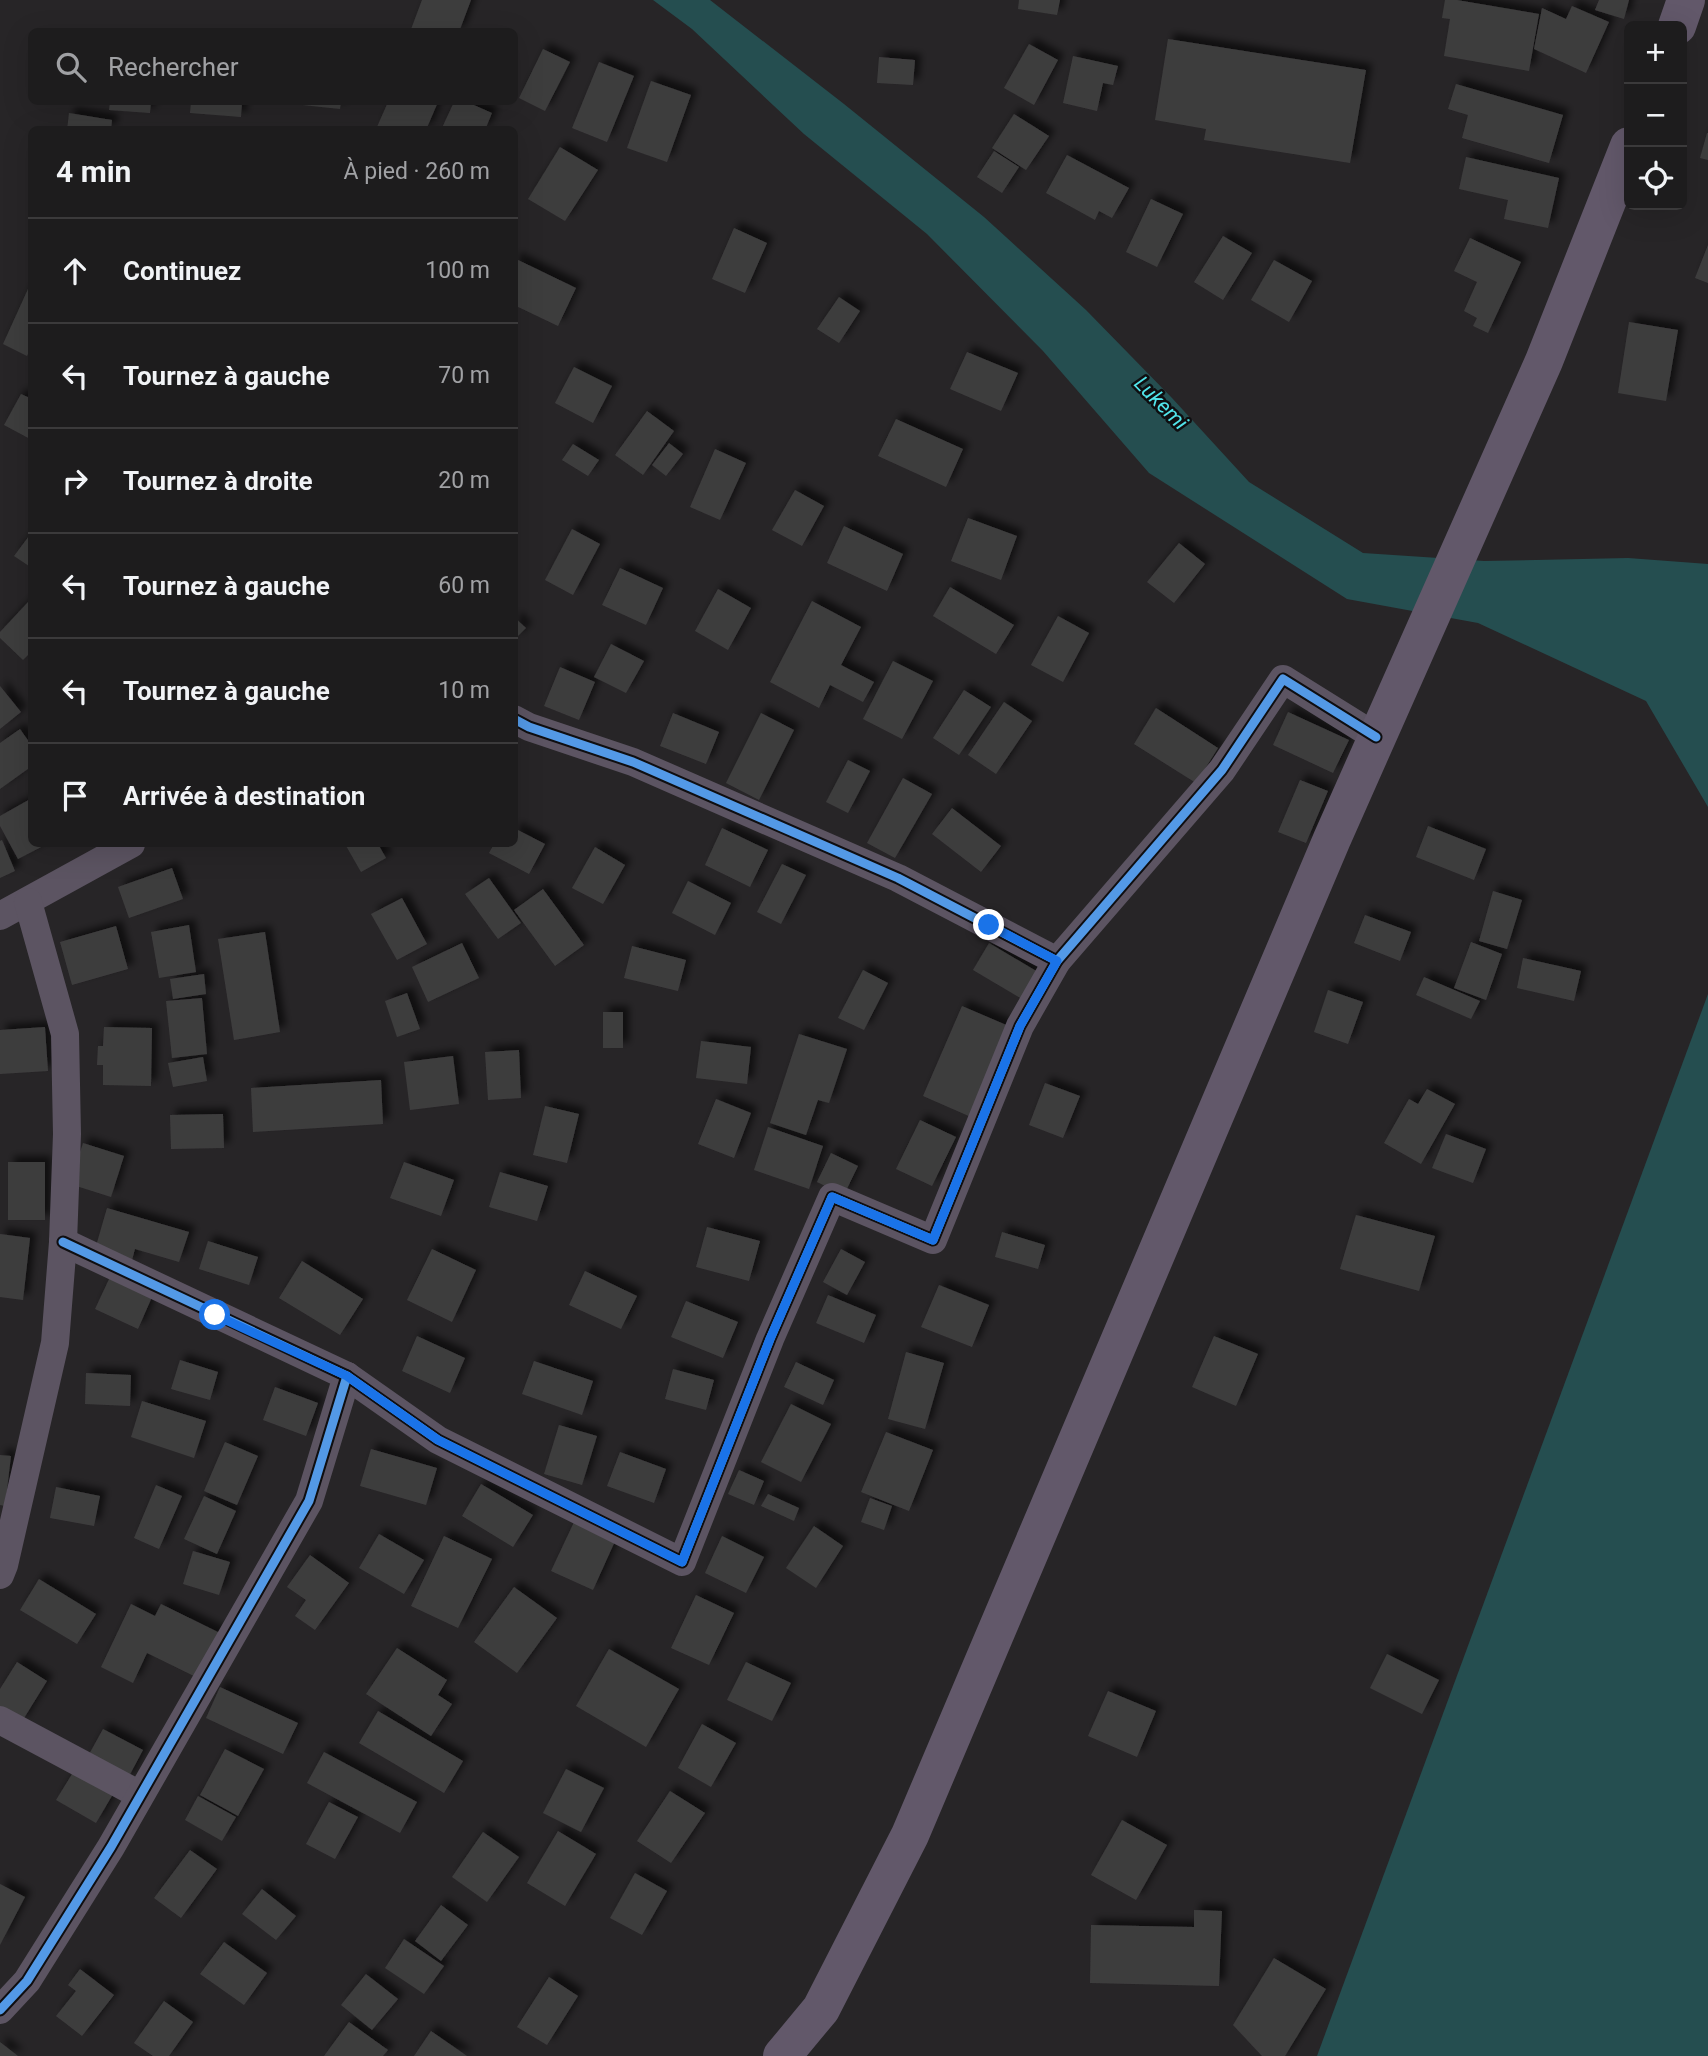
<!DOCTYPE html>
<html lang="fr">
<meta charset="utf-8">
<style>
body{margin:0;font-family:Roboto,sans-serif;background:#252526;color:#f1f3f6}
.controls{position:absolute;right:21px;top:21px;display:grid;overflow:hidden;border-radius:10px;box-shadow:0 7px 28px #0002}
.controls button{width:63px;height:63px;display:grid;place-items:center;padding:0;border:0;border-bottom:2px solid #3b3a3b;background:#1d1c1d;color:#f1f3f6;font:35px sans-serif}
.stop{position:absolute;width:21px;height:21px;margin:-16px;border:5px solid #1a73e8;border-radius:50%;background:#fff}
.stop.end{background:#1a73e8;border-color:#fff;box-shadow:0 2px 7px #0008}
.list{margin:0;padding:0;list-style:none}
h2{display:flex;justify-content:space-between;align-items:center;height:91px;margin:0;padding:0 28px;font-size:30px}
h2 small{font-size:23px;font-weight:400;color:#a0a1a4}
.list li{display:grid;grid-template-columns:46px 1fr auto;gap:21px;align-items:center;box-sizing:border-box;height:105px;padding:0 28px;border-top:2px solid #3b3a3b}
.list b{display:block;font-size:26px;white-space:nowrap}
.list em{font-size:23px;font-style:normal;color:#a0a1a4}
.icon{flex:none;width:38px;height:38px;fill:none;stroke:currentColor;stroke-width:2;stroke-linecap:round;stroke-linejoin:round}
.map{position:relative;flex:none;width:1708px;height:2056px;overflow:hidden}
.search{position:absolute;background:#1d1c1d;box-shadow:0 7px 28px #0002;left:28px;top:28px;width:490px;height:77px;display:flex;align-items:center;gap:18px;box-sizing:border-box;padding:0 24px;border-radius:10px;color:#a0a1a4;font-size:26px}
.panel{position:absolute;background:#1d1c1d;box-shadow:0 7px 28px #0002;left:28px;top:126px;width:490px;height:721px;border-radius:10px}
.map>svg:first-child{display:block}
</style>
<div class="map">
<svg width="1708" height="2056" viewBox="0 0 1708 2056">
<defs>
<filter id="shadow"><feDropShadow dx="6" dy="-6" stdDeviation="3.5" flood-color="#0009"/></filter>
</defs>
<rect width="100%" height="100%" fill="#272527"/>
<g fill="#254e50">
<polygon points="653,0 710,0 844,104 984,217 1086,310 1172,398 1249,482 1363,553 1484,561 1628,558 1708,564 1708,807 1646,701 1478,623 1347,599 1149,473 1043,351 927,234 804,134 692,29"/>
<polygon points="1708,994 1708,2056 1317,2056"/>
</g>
<g fill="#3e3d3e" filter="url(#shadow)">
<polygon points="422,0 471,0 459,32 410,32"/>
<polygon points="1019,0 1060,0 1057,15 1018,9"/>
<polygon points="1445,0 1457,0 1539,14 1529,71 1444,56 1450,19 1442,18"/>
<polygon points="1599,0 1629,0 1624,19 1595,10"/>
<polygon points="1572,6 1609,22 1586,73 1534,49 1542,8 1566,19"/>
<polygon points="1168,39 1366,70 1350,163 1204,140 1206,129 1155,120"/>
<polygon points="1029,44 1058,60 1034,105 1004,88"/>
<polygon points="543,49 570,62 545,111 519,98"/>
<polygon points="1073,56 1118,66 1113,85 1103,83 1097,111 1063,103"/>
<polygon points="879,57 915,60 913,85 877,83"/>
<polygon points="599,62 634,76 607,142 572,128"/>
<polygon points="651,81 691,95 667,162 627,148"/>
<polygon points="1456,84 1563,115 1549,163 1462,138 1468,115 1448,109"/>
<polygon points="110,102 151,102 150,113 109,110"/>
<polygon points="191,102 242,102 241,117 190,113"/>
<polygon points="294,102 341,102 340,109 293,104"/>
<polygon points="388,102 438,102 426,130 383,130 377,127"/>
<polygon points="454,102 467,102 492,113 485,130 441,130"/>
<polygon points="69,113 112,120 111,130 67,130"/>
<polygon points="1014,114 1049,136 1026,170 992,148"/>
<polygon points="1707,133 1708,133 1708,160 1700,158"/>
<polygon points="560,147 598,170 565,221 528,199"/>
<polygon points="994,151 1019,167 1002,193 977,177"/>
<polygon points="1067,155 1129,188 1112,218 1099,211 1095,220 1046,193"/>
<polygon points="1466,157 1559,178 1548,228 1504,219 1508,200 1459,189"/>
<polygon points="1151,199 1183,214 1157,267 1126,252"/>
<polygon points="734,228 767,243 745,293 712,279"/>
<polygon points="1223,236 1252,253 1223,300 1194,282"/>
<polygon points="1470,238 1521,262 1488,333 1473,326 1477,318 1464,311 1477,282 1454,271"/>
<polygon points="1708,245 1708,283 1695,278"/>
<polygon points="514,258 576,288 558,326 514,305"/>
<polygon points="1274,260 1312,281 1289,322 1251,300"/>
<polygon points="28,289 32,291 32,351 30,350 27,356 3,344"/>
<polygon points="839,297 860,311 839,343 817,329"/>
<polygon points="1629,322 1678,330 1666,401 1618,393"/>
<polygon points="967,352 1018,373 1001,411 950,389"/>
<polygon points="574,367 612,386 593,423 555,403"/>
<polygon points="21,394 32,399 32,440 4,425"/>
<polygon points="647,411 674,431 643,475 615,455"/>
<polygon points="896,419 963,449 946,487 878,456"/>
<polygon points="669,443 683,454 666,476 652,465"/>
<polygon points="573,444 599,460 588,476 562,460"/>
<polygon points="715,449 746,463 720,520 690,507"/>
<polygon points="795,490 824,506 802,546 772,530"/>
<polygon points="968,518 1017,536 1001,580 951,561"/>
<polygon points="844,526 903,554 887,591 827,563"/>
<polygon points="572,529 600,544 573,595 545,580"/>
<polygon points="32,532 32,568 14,556"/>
<polygon points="1179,543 1205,564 1174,603 1147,582"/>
<polygon points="620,568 663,588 646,625 602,605"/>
<polygon points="950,587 1014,625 996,654 933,616"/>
<polygon points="718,589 751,608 728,650 695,631"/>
<polygon points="29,601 32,604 32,651 23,660 0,638 0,632"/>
<polygon points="812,601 861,627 841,665 874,682 863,702 830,685 819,708 770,682"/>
<polygon points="1058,616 1089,633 1063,682 1031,665"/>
<polygon points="514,617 526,628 514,640"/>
<polygon points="611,644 644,661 626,693 594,677"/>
<polygon points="893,661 933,681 902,739 863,719"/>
<polygon points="560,667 595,682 579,720 544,706"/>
<polygon points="0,686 21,712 0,729"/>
<polygon points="964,690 991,707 959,755 933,738"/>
<polygon points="1004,702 1032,721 996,774 968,755"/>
<polygon points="1156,708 1218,748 1196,783 1134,744"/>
<polygon points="1288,712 1349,740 1333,773 1273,745"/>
<polygon points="673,713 719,732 706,764 660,746"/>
<polygon points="761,713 794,730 759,800 726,783"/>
<polygon points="20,729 32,746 32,766 0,789 0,743"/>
<polygon points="848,760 870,771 848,813 826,802"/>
<polygon points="903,778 932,794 895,858 867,843"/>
<polygon points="1300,780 1328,791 1306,843 1278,832"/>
<polygon points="32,798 32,844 47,844 18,859 0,826 0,816"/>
<polygon points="952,808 1001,846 981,872 932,834"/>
<polygon points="1428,826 1486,849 1474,880 1416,857"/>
<polygon points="514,828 545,844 529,874 489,853 494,844 514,844"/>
<polygon points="722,828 768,850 750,887 705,865"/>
<polygon points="2,840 15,871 0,878 0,841"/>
<polygon points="345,844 378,844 386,858 361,872"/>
<polygon points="595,847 625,865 603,904 572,888"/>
<polygon points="782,864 806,875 781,924 757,912"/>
<polygon points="172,868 183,899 129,918 118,887"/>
<polygon points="489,878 521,923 498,939 465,894"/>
<polygon points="688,881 731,903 715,935 672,913"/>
<polygon points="543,889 584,945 555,966 514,910"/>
<polygon points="1493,891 1522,900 1507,949 1479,941"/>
<polygon points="402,898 427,944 397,960 371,914"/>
<polygon points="1365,915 1411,932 1400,961 1354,943"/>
<polygon points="189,925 196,972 159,978 151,932"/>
<polygon points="116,926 128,969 72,985 60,942"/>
<polygon points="265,932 280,1032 234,1040 218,939"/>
<polygon points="1471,942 1502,954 1486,1000 1454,988"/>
<polygon points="462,943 479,978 428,1002 412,967"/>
<polygon points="989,943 1038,972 1022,999 973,970"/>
<polygon points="632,946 686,960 678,991 624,978"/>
<polygon points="1523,958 1581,971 1574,1001 1517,988"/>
<polygon points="863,970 888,983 864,1030 838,1018"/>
<polygon points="204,974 206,994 173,999 170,979"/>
<polygon points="1424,977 1480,1001 1471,1019 1416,995"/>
<polygon points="1328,990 1363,1002 1348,1044 1314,1032"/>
<polygon points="407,993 420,1029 397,1037 385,1001"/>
<polygon points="202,998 207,1054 172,1058 166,1001"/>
<polygon points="962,1006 1011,1027 971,1117 923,1096"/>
<rect x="603" y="1012" width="20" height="36"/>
<polygon points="45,1027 48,1071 0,1074 0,1030"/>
<polygon points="104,1027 152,1028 151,1086 103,1085 103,1065 97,1065 98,1046 103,1046"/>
<polygon points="799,1034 847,1049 829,1103 818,1100 806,1135 770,1123"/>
<polygon points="701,1041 751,1047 747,1084 696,1078"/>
<polygon points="519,1050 521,1098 488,1100 485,1052"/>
<polygon points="453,1056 459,1104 410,1110 404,1062"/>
<polygon points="203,1057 207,1081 173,1087 168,1063"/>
<polygon points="381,1080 383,1124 253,1132 251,1088"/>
<polygon points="1045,1083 1080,1096 1063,1138 1029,1125"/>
<polygon points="1427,1089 1455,1104 1421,1164 1384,1143 1409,1099 1418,1104"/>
<polygon points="716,1099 751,1113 734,1158 698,1144"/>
<polygon points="545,1106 579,1114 567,1163 533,1155"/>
<polygon points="223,1114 224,1148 171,1149 170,1115"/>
<polygon points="920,1120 956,1137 932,1186 896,1169"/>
<polygon points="768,1127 823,1146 809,1189 754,1170"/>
<polygon points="1446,1134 1486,1149 1473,1183 1432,1168"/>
<polygon points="83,1143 124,1156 111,1197 70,1184"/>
<polygon points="831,1153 858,1166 844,1195 817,1182"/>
<rect x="8" y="1162" width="37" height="58"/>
<polygon points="404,1162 454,1180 441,1216 390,1198"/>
<polygon points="500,1172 548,1186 537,1221 489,1207"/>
<polygon points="107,1208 189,1232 179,1262 135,1249 131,1264 94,1253"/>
<polygon points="1356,1215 1435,1236 1419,1291 1340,1269"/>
<polygon points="707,1227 760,1241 749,1281 696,1267"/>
<polygon points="1002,1232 1045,1245 1038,1269 995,1257"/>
<polygon points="0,1234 30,1238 23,1300 0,1297"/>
<polygon points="208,1241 258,1257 249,1285 199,1269"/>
<polygon points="432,1249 476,1270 452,1322 407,1300"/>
<polygon points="841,1249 865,1262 847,1295 823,1282"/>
<polygon points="302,1261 363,1299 340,1335 279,1298"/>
<polygon points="585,1271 637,1296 621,1329 569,1305"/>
<polygon points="110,1277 152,1297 138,1329 95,1309"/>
<polygon points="939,1285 989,1305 972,1347 921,1327"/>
<polygon points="828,1295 876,1315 864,1343 816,1323"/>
<polygon points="686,1301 738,1322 723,1358 671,1337"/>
<polygon points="417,1336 465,1358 450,1393 402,1371"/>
<polygon points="1214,1336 1258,1354 1236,1406 1192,1387"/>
<polygon points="906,1352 944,1363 925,1429 888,1419"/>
<polygon points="180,1360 218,1372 210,1400 171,1389"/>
<polygon points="534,1361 593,1381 582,1415 522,1394"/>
<polygon points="796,1362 834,1380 823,1405 784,1387"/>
<polygon points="673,1369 714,1380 706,1410 665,1399"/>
<polygon points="86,1373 131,1375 130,1406 85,1404"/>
<polygon points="275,1387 318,1403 306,1436 263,1420"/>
<polygon points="142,1401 206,1421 194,1458 131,1437"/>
<polygon points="791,1404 831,1424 801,1482 761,1462"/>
<polygon points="559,1425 597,1436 582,1485 544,1474"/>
<polygon points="886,1432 933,1450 909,1511 861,1492"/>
<polygon points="225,1442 258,1456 237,1505 204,1491"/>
<polygon points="371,1449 437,1468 426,1505 360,1486"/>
<polygon points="620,1452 666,1469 654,1503 607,1486"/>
<polygon points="0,1455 11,1456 5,1506 0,1505"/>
<polygon points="739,1470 764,1481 754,1505 728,1494"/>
<polygon points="481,1484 533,1515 513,1547 462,1516"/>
<polygon points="156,1485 182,1496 159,1549 134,1538"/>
<polygon points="56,1487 100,1496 94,1526 50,1518"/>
<polygon points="768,1494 799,1508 794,1521 761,1506"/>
<polygon points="204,1496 236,1511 217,1554 184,1539"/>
<polygon points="870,1498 892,1506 884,1530 861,1522"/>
<polygon points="575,1520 616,1539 593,1590 551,1571"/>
<polygon points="814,1526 843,1546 816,1588 786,1568"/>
<polygon points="379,1534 424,1560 404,1594 359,1568"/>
<polygon points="444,1536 492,1559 458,1628 411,1606"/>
<polygon points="722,1536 764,1557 746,1593 705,1573"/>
<polygon points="193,1551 230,1562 219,1595 183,1584"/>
<polygon points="310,1555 349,1583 315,1630 295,1616 306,1600 287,1587"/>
<polygon points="39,1579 96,1614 77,1644 20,1610"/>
<polygon points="514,1587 557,1618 517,1673 474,1642"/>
<polygon points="696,1595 734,1613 709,1665 671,1648"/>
<polygon points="131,1604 155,1616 161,1604 222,1634 200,1679 147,1653 133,1683 101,1667"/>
<polygon points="397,1648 447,1680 438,1695 452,1704 431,1736 366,1694"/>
<polygon points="609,1649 679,1689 646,1747 576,1706"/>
<polygon points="1387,1654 1439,1680 1422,1714 1370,1688"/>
<polygon points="17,1662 47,1681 21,1723 0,1709 0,1689"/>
<polygon points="746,1662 791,1683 772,1721 727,1700"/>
<polygon points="220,1687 298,1723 283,1754 206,1718"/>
<polygon points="1108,1691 1156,1711 1137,1757 1088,1736"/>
<polygon points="378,1711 463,1761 444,1793 359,1743"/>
<polygon points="702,1724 736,1743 711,1787 678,1768"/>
<polygon points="103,1729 143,1750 127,1780 87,1758"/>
<polygon points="225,1749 264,1769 238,1816 200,1795"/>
<polygon points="324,1752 417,1802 400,1833 307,1783"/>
<polygon points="77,1766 116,1789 96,1823 56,1800"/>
<polygon points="566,1769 604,1788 581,1832 543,1813"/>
<polygon points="670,1791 705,1813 671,1863 637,1841"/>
<polygon points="198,1796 236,1817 222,1841 185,1820"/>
<polygon points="329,1802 358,1817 335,1859 306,1844"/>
<polygon points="1122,1820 1167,1845 1136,1900 1091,1875"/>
<polygon points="558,1831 596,1854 565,1906 527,1883"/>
<polygon points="483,1832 519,1857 487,1902 452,1877"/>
<polygon points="190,1850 217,1869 181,1918 154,1898"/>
<polygon points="635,1873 667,1891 642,1935 610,1918"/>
<polygon points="0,1884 25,1897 0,1945"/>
<polygon points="262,1889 296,1916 276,1940 242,1914"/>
<polygon points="441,1905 468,1925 441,1961 415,1941"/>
<polygon points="1194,1910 1222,1911 1219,1986 1090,1983 1091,1925 1194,1927"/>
<polygon points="404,1939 444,1966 424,1994 385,1968"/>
<polygon points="224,1942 267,1973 244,2005 200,1974"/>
<polygon points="1274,1958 1326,1989 1285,2056 1262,2056 1233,2025"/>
<polygon points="80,1969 114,1995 82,2036 56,2016 76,1991 68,1985"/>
<polygon points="366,1974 398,1999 372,2030 341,2005"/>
<polygon points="549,1977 578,1996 547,2045 517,2027"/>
<polygon points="164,2001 193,2022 169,2056 153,2056 134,2043"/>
<polygon points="349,2022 388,2050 383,2056 324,2056"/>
<polygon points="431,2031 467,2056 414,2056"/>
<polygon points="0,2042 18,2056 0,2056"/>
</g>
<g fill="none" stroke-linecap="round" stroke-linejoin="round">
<g stroke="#5c5462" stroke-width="28">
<polyline points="514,719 529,727 633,762 898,878 1057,961"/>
<polyline points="0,916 131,844"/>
<polyline points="63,1242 347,1376 438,1440 682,1562 770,1339 832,1197 933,1240 1020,1026 1057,961 1222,770 1283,679 1376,737"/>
<polyline points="0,1575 4,1565 55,1343 63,1242 67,1134 65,1034 28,902"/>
<polyline points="0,1720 140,1795"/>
<polyline points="0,2010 27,1981 111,1847 309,1501 347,1376"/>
</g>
<g stroke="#62586a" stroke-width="38">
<polyline points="1677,26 1686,0"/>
<polyline points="782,2056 821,2009 910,1835 1332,839 1544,361 1629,146"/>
</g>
<defs>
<g id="cycleway">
<polyline points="514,719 529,727 633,762 898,878 1057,961"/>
<polyline points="63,1242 347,1376 438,1440 682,1562 770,1339 832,1197 933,1240 1020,1026 1057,961 1222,770 1283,679 1376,737"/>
<polyline points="0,2010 27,1981 111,1847 309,1501 347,1376"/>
</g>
</defs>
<use href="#cycleway" stroke="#0f0e10" stroke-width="13"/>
<use href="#cycleway" stroke="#5399e6" stroke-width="9"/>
</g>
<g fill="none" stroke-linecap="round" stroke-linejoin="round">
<polyline stroke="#1a73e8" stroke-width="9" points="215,1315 347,1376 438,1440 682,1562 770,1339 832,1197 933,1240 1020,1026 1057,961 989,925"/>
</g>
<g text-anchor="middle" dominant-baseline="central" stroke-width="5" stroke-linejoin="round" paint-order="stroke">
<g font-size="21" font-style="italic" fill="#51e4ea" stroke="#0f0e10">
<text transform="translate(1161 403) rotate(45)">Lukemi</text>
</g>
</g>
</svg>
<div class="controls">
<button>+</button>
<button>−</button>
<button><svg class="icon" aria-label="locate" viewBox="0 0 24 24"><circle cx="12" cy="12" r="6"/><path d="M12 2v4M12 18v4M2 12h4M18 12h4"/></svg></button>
</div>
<div class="stop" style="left:215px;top:1315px"></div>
<div class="stop end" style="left:989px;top:925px"></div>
<div class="search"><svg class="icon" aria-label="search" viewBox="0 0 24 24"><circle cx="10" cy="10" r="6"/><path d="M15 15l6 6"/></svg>Rechercher</div>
<section class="panel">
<h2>4 min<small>À pied · 260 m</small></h2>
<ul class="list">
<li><svg class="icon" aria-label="ahead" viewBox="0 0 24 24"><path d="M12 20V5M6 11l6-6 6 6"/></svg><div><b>Continuez</b></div><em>100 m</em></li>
<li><svg class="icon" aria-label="left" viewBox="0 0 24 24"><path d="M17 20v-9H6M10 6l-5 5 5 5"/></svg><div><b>Tournez à gauche</b></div><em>70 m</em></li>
<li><svg class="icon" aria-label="right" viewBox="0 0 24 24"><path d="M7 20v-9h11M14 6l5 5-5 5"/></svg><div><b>Tournez à droite</b></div><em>20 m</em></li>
<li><svg class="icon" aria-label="left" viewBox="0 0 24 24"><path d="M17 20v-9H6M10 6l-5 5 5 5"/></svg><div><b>Tournez à gauche</b></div><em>60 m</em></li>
<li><svg class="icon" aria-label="left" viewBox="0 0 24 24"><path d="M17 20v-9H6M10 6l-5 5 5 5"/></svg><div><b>Tournez à gauche</b></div><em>10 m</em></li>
<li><svg class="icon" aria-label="arrive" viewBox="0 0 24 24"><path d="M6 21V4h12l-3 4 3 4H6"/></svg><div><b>Arrivée à destination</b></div></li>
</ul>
</section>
</div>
